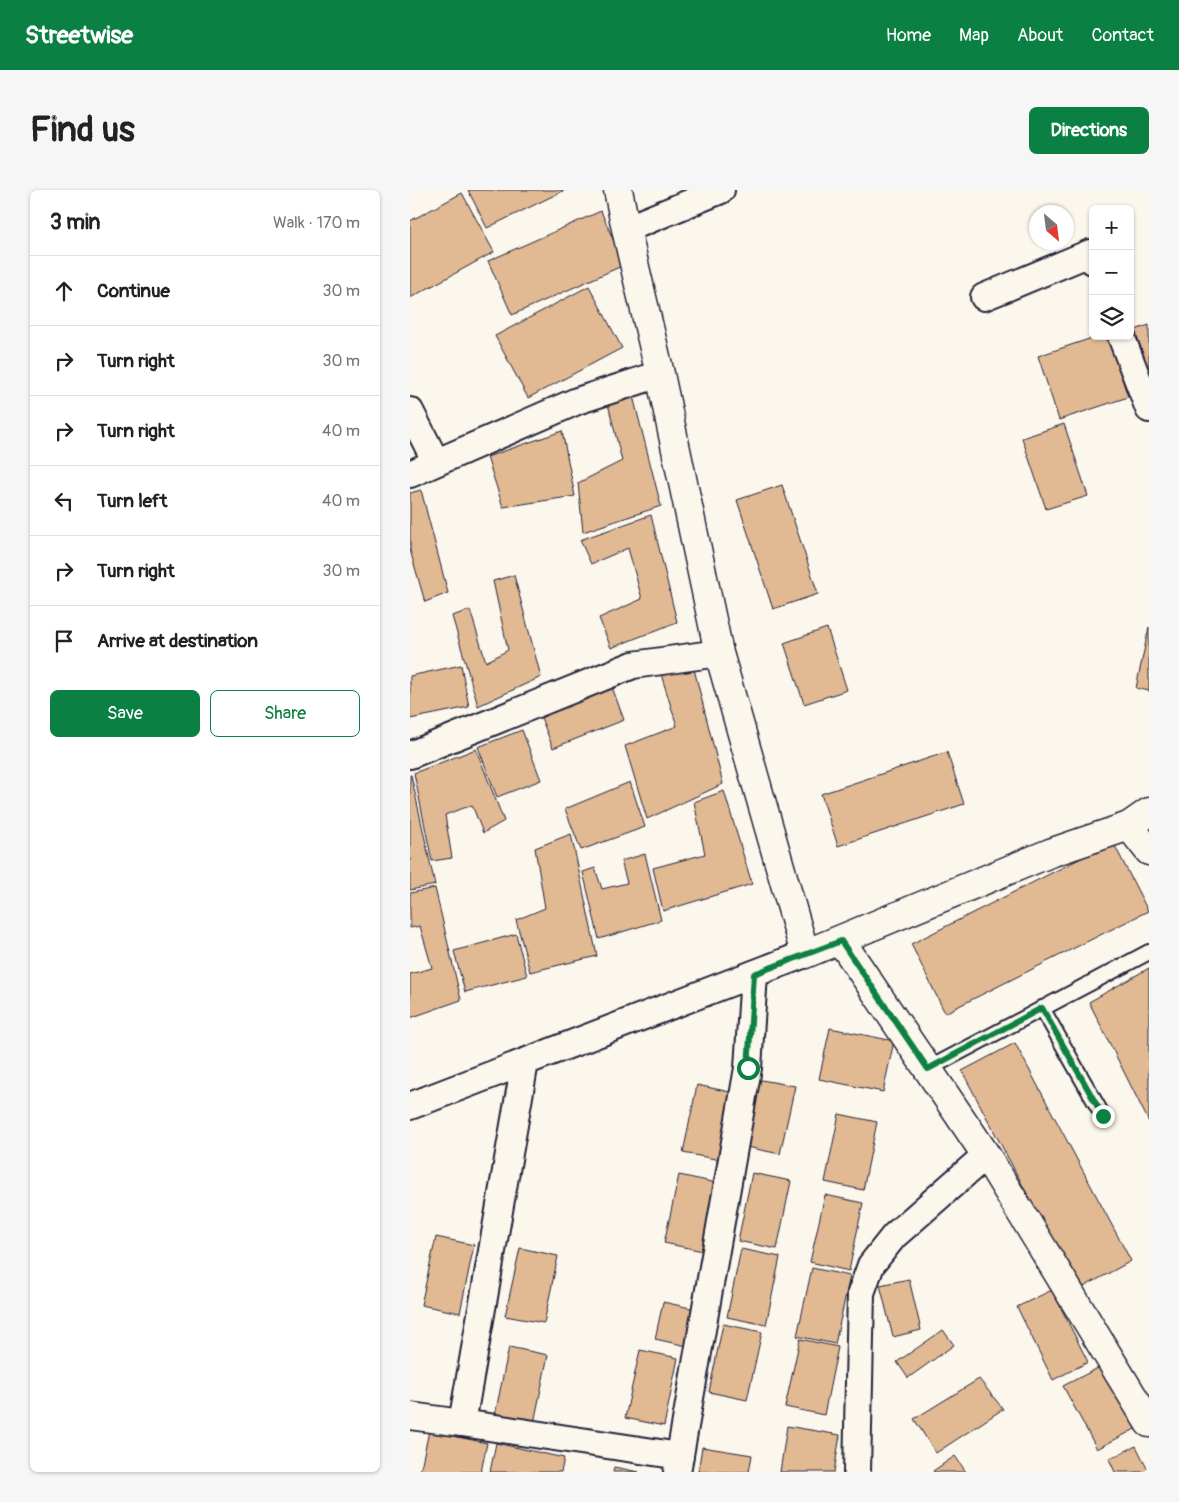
<!DOCTYPE html>
<meta charset="utf-8">
<style>
body{margin:0;font-family:Pangolin,sans-serif;background:#f6f6f6;color:#222}
.controls{position:absolute;right:15px;top:15px;display:grid;overflow:hidden;border-radius:8px;box-shadow:0 1px 4px #0004}
.controls button{width:45px;height:45px;display:grid;place-items:center;padding:0;border:0;border-bottom:1px solid #e0e0e0;background:#fff;color:#222;font:25px sans-serif}
.compass{position:absolute;left:619px;top:15px;width:45px;height:45px;border-radius:50%;background:#fff;box-shadow:0 1px 4px #0004;rotate:152deg}
.stop{position:absolute;width:15px;height:15px;margin:-11px;border:4px solid #0b8043;border-radius:50%;background:#fff}
.stop.end{background:#0b8043;border-color:#fff;box-shadow:0 1px 5px #0008}
.list{margin:0;padding:0;list-style:none}
h2{display:flex;justify-content:space-between;align-items:center;height:65px;margin:0;padding:0 20px;font-size:21px}
h2 small{font-size:16px;font-weight:400;color:#767676}
.list li{display:grid;grid-template-columns:32px 1fr auto;gap:15px;align-items:center;box-sizing:border-box;height:70px;padding:0 20px;border-top:1px solid #e0e0e0}
.list b{display:block;font-size:19px;white-space:nowrap}
.list em{font-size:16px;font-style:normal;color:#767676}
.actions{display:flex;gap:10px;padding:15px 20px}
.actions a{flex:1;padding:11px 0;border:1px solid #0b8043;border-radius:8px;text-align:center;font-size:18px;color:#0b8043}
.actions .main{background:#0b8043;color:#fff}
.icon{flex:none;width:28px;height:28px;fill:none;stroke:currentColor;stroke-width:2;stroke-linecap:round;stroke-linejoin:round}
.map{position:relative;flex:none;width:739px;height:1282px;overflow:hidden;border-radius:8px}
header{display:flex;align-items:center;gap:30px;box-sizing:border-box;height:70px;padding:0 25px;background:#0b8043;color:#fff}
header strong{font-size:24px}
nav{display:flex;gap:28px;margin-inline-start:auto;font-size:18px}
.intro{display:flex;align-items:center;justify-content:space-between;box-sizing:border-box;height:120px;padding:0 30px}
h1{margin:0;font-size:35px}
.button{padding:12px 22px;border-radius:8px;background:#0b8043;color:#fff;font-size:18px;font-weight:700}
main{display:flex;gap:30px;padding:0 30px}
aside{flex:1;background:#fff;border-radius:8px;box-shadow:0 1px 4px #0004}
.map>svg:first-child{display:block}
</style>
<header>
<strong>Streetwise</strong>
<nav><a>Home</a><a>Map</a><a>About</a><a>Contact</a></nav>
</header>
<div class="intro"><h1>Find us</h1><a class="button">Directions</a></div>
<main>
<aside>
<h2>3 min<small>Walk · 170 m</small></h2>
<ul class="list">
<li><svg class="icon" aria-label="ahead" viewBox="0 0 24 24"><path d="M12 20V5M6 11l6-6 6 6"/></svg><div><b>Continue</b></div><em>30 m</em></li>
<li><svg class="icon" aria-label="right" viewBox="0 0 24 24"><path d="M7 20v-9h11M14 6l5 5-5 5"/></svg><div><b>Turn right</b></div><em>30 m</em></li>
<li><svg class="icon" aria-label="right" viewBox="0 0 24 24"><path d="M7 20v-9h11M14 6l5 5-5 5"/></svg><div><b>Turn right</b></div><em>40 m</em></li>
<li><svg class="icon" aria-label="left" viewBox="0 0 24 24"><path d="M17 20v-9H6M10 6l-5 5 5 5"/></svg><div><b>Turn left</b></div><em>40 m</em></li>
<li><svg class="icon" aria-label="right" viewBox="0 0 24 24"><path d="M7 20v-9h11M14 6l5 5-5 5"/></svg><div><b>Turn right</b></div><em>30 m</em></li>
<li><svg class="icon" aria-label="arrive" viewBox="0 0 24 24"><path d="M6 21V4h12l-3 4 3 4H6"/></svg><div><b>Arrive at destination</b></div></li>
</ul>
<div class="actions"><a class="main">Save</a><a>Share</a></div>
</aside>
<div class="map">
<svg width="739" height="1282" viewBox="0 0 739 1282">
<rect width="100%" height="100%" fill="#fbf7ec"/>
<filter id="ink" filterUnits="userSpaceOnUse"><feTurbulence type="fractalNoise" baseFrequency=".02" numOctaves="2"/><feDisplacementMap in="SourceGraphic" scale="10" xChannelSelector="R" yChannelSelector="G"/><feConvolveMatrix kernelMatrix="1 2 1 2 8 2 1 2 1" color-interpolation-filters="sRGB"/></filter>
<g filter="url(#ink)">
<g fill="#e1b992" stroke="#22223b">
<polygon points="58,0 155,0 77,38"/>
<polygon points="52,3 84,62 0,108 0,31"/>
<polygon points="191,21 214,75 102,125 78,71"/>
<polygon points="179,96 212,158 118,208 85,146"/>
<polygon points="739,135 739,182 725,140"/>
<polygon points="688,146 698,146 718,207 649,230 628,166"/>
<polygon points="223,206 251,316 173,342 168,293 212,271 198,214"/>
<polygon points="654,234 678,306 636,319 612,248"/>
<polygon points="152,241 165,306 93,317 77,267"/>
<polygon points="372,295 408,404 363,419 327,310"/>
<polygon points="11,300 38,403 15,412 0,360 0,303"/>
<polygon points="241,325 267,432 201,458 189,428 232,409 218,358 181,374 170,350"/>
<polygon points="104,385 131,487 68,516 42,426 60,420 76,472 98,460 83,391"/>
<polygon points="739,437 739,501 726,498"/>
<polygon points="417,438 437,500 394,514 374,453"/>
<polygon points="282,471 313,594 237,629 215,556 267,536 250,481"/>
<polygon points="51,475 59,517 0,529 0,486"/>
<polygon points="202,497 214,530 143,558 130,525"/>
<polygon points="112,540 131,590 87,607 68,557"/>
<polygon points="66,559 94,631 73,643 62,615 35,625 42,668 22,671 4,583"/>
<polygon points="537,562 554,614 428,656 411,604"/>
<polygon points="0,585 1,585 25,695 0,700"/>
<polygon points="220,592 235,637 171,660 155,619"/>
<polygon points="314,601 342,694 253,721 243,678 295,664 284,612"/>
<polygon points="161,644 187,766 120,782 106,730 135,718 125,658"/>
<polygon points="703,652 738,721 535,823 501,754"/>
<polygon points="235,664 251,730 189,749 173,682 185,678 192,699 217,693 211,671"/>
<polygon points="25,698 51,810 0,828 0,784 22,778 10,736 0,738 0,703"/>
<polygon points="106,744 117,786 55,802 44,761"/>
<polygon points="739,778 739,932 679,812"/>
<polygon points="420,838 484,851 473,902 409,889"/>
<polygon points="605,853 721,1071 668,1100 552,881"/>
<polygon points="346,889 385,896 370,964 332,956"/>
<polygon points="287,895 325,903 311,970 273,963"/>
<polygon points="429,924 467,932 453,1000 415,992"/>
<polygon points="342,983 381,991 367,1059 328,1051"/>
<polygon points="269,985 307,993 293,1061 254,1053"/>
<polygon points="415,1005 453,1013 439,1081 400,1072"/>
<polygon points="26,1047 64,1055 50,1123 11,1115"/>
<polygon points="110,1058 148,1066 134,1133 95,1126"/>
<polygon points="331,1059 370,1067 356,1135 317,1127"/>
<polygon points="402,1078 440,1086 425,1154 387,1146"/>
<polygon points="499,1089 511,1140 483,1147 470,1095"/>
<polygon points="642,1100 678,1172 643,1190 607,1117"/>
<polygon points="253,1112 285,1119 277,1156 245,1149"/>
<polygon points="313,1134 352,1142 337,1210 299,1202"/>
<polygon points="533,1140 544,1155 498,1188 487,1172"/>
<polygon points="390,1149 428,1157 414,1225 375,1217"/>
<polygon points="99,1157 138,1165 124,1233 85,1225"/>
<polygon points="230,1160 268,1168 254,1236 215,1228"/>
<polygon points="692,1176 727,1238 687,1259 653,1196"/>
<polygon points="569,1189 593,1219 526,1263 504,1229"/>
<polygon points="377,1236 430,1245 424,1282 370,1282"/>
<polygon points="19,1241 77,1253 71,1282 10,1282"/>
<polygon points="86,1253 154,1268 151,1282 80,1282"/>
<polygon points="726,1256 739,1282 705,1282 699,1269"/>
<polygon points="292,1257 342,1265 339,1282 288,1282"/>
<polygon points="545,1266 556,1282 524,1282 523,1281"/>
<polygon points="204,1277 229,1282 203,1282"/>
</g>
<g fill="none" stroke-linecap="round" stroke-linejoin="round">
<defs>
<g id="lane">
<polyline points="632,818 693,926"/>
<polyline points="518,879 739,762"/>
</g>
<g id="street">
<polyline points="216,39 311,0"/>
<polyline points="574,107 680,63 683,71"/>
<polyline points="711,146 739,219"/>
<polyline points="0,221 26,272"/>
<polyline points="0,284 167,211 250,184"/>
<polyline points="0,565 223,475 309,463"/>
<polyline points="115,872 52,1233 270,1266"/>
<polyline points="0,916 395,764"/>
<polyline points="0,1226 52,1233"/>
<polyline points="267,1282 338,878 344,784"/>
<polyline points="447,1282 451,1103 461,1075 484,1046 576,965"/>
</g>
<g id="secondary">
<polyline points="208,0 216,39 250,184 309,463 395,764 640,663 719,636 739,661"/>
<polyline points="719,636 739,622"/>
<polyline points="431,751 576,965 739,1233"/>
</g>
</defs>
<use href="#lane" stroke="#22223b" stroke-width="18"/>
<use href="#street" stroke="#22223b" stroke-width="30"/>
<use href="#secondary" stroke="#22223b" stroke-width="31"/>
<use href="#lane" stroke="#fbf7ec" stroke-width="14"/>
<use href="#street" stroke="#fbf7ec" stroke-width="26"/>
<use href="#secondary" stroke="#fbf7ec" stroke-width="28"/>
</g>
</g>
<g fill="none" stroke-linecap="round" stroke-linejoin="round" filter="url(#ink)">
<polyline stroke="#0b8043" stroke-width="6" points="338,878 344,784 431,751 518,879 632,818 693,926"/>
</g>
</svg>
<div class="controls">
<button>+</button>
<button>−</button>
<button><svg class="icon" aria-label="layers" viewBox="0 0 24 24"><path d="M12 4l9 5-9 5-9-5zM3 14l9 5 9-5"/></svg></button>
</div>
<svg class="compass" viewBox="-18 -18 36 36"><path d="M0-13l5 13h-10z" fill="#e53935"/><path d="M0 13l5-13h-10z" fill="#767676"/></svg>
<div class="stop" style="left:338px;top:878px"></div>
<div class="stop end" style="left:693px;top:926px"></div>
</div>
</main>
